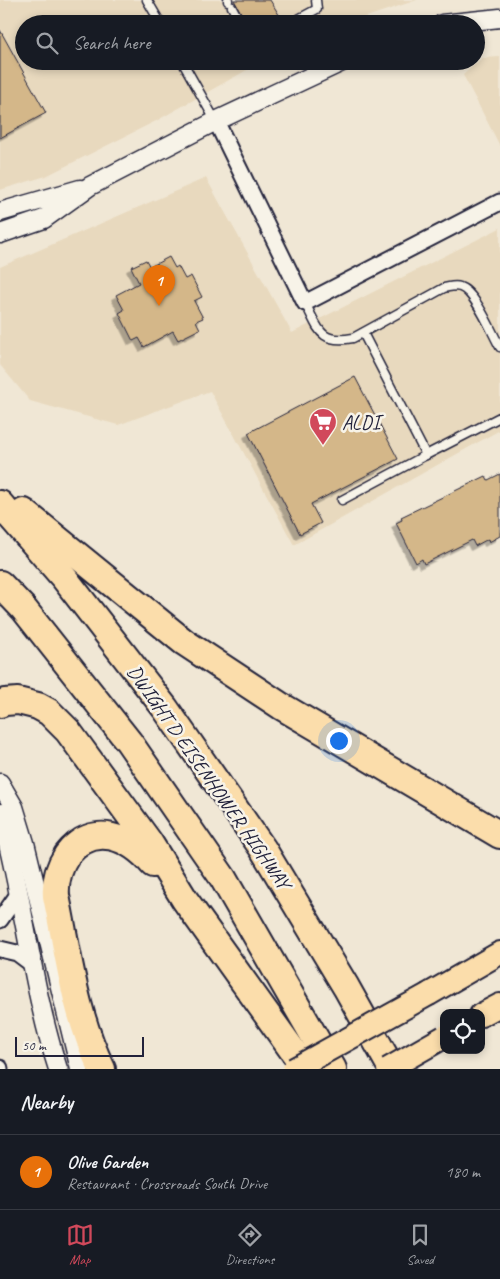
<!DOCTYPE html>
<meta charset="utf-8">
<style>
body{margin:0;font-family:Caveat,sans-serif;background:#242831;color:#f1f3f6}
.controls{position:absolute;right:15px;bottom:15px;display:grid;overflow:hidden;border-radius:10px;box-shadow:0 2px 8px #0003}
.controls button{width:45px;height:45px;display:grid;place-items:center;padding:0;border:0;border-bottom:1px solid #363941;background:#171b24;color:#f1f3f6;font:25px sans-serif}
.scale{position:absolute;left:15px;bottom:12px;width:129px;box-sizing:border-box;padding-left:5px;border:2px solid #22223b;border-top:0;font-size:14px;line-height:18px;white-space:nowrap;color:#22223b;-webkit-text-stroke:4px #f7f3e8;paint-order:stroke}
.you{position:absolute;left:338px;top:740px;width:18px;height:18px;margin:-12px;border:4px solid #fff;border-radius:50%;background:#1a73e8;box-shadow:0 0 0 8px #1a73e833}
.badge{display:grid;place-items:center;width:32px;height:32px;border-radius:50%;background:#d1495b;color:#fff;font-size:16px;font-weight:700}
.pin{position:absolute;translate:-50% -41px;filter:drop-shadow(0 1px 2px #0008)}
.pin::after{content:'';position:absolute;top:26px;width:18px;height:15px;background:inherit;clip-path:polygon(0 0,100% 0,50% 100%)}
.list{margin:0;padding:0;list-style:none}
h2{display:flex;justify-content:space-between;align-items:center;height:65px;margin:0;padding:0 20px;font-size:21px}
h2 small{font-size:16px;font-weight:400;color:#9ea1a6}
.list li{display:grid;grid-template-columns:32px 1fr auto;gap:15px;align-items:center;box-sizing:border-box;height:75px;padding:0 20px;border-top:1px solid #363941}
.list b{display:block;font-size:19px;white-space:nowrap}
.list p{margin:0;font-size:16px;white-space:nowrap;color:#9ea1a6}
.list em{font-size:16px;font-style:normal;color:#9ea1a6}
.icon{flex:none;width:28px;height:28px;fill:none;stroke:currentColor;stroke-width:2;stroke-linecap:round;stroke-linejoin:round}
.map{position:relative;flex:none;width:500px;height:1069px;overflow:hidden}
.search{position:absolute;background:#171b24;box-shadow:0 2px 8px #0003;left:15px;right:15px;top:15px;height:55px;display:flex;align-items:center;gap:12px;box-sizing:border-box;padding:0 18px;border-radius:28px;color:#9ea1a6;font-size:19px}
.sheet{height:140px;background:#171b24}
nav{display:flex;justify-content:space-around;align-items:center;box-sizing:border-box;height:70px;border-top:1px solid #363941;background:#171b24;font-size:14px;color:#9ea1a6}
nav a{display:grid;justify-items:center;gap:2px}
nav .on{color:#d1495b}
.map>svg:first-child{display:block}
</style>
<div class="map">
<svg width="500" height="1069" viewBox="0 0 500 1069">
<defs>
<filter id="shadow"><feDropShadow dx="-4.5" dy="4.5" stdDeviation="0" flood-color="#0004"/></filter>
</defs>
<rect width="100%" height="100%" fill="#f0e7d5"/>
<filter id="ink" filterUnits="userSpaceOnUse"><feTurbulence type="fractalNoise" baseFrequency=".02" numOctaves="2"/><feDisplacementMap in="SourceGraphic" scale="10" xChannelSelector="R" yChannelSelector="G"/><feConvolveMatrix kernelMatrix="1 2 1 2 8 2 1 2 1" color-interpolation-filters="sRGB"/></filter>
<g filter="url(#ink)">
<g fill="#e8d9be">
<polygon points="0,0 417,0 345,24 24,24 24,61 263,61 156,121 46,176 0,190"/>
<polygon points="500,57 500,146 463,75 482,58"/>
<polygon points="206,178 292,333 500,228 500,430 294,545 210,391 118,425 30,401 0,365 0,267"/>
</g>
<g fill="#d4b789" stroke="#22223b" filter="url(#shadow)">
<polygon points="234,0 270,0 281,18 269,24 247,24"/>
<polygon points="0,30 46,113 0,138"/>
<polygon points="169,257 175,268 178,266 185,279 191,276 202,297 194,301 203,318 196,321 200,329 178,340 173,331 144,347 139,338 133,341 119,313 124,310 116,295 139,283 131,267 146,260 150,267"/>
<polygon points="355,377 398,459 311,504 321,523 300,534 248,433"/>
<polygon points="500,474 500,536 489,542 488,539 475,546 472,540 424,564 422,559 416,563 396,523 402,520 401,517 486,476 488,480"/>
</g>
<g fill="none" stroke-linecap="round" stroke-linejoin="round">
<defs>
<g id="service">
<polyline points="147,0 161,24"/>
<polyline points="228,0 228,1"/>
<polyline points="232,7 241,24"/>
<polyline points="289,24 317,9 316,0"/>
<polyline points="182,61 215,120"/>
<path d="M305 303C319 329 319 344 353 338L444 288C450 287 455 285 460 287 475 291 492 333 500 347"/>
<polyline points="363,333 426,455 500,417"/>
<polyline points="342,500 426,455"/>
</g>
<g id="minor">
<polyline points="216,121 305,303 500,202"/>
<polyline points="0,920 19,893"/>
<polyline points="0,949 17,953 33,965"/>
<polyline points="0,1068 0,1069"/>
</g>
<g id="tertiary">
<polyline points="442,24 500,18"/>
<polyline points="0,212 80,189"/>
<polyline points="0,234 44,219 90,186 216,121 344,61"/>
<polyline points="0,783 14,807 25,843 80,1069"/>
<path d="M0 813C24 897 31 986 58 1069"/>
</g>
<g id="primary">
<polyline points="429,994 500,953"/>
<polyline points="481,1015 500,1005"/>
</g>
<g id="motorway">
<polyline points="0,504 65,579 165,708 263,849 346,987 392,1069"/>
<polyline points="24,512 184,642 281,706 500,835"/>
<polyline points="0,584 23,608 129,742 223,878 333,1069"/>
<polyline points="0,704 5,702 18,701 38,706 49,712 68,731 149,842 185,900 306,1069"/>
<path d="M102 1069C75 1016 68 953 56 896 55 882 59 867 67 855 94 821 129 837 153 864"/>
</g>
</defs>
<use href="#service" stroke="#22223b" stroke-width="11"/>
<use href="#minor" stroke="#22223b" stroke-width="19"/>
<use href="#tertiary" stroke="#22223b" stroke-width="21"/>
<use href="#primary" stroke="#22223b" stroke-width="26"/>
<use href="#motorway" stroke="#22223b" stroke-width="30"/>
<use href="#service" stroke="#f7f3e8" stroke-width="8"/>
<use href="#minor" stroke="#f7f3e8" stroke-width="15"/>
<use href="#tertiary" stroke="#f7f3e8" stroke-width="18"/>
<use href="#primary" stroke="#fbddab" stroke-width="22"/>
<use href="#motorway" stroke="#fbddab" stroke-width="26"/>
<defs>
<g id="primary-bridge">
<polyline points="294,1069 429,994"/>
<polyline points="388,1069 444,1037"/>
</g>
</defs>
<use href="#primary-bridge" stroke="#22223b" stroke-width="26" stroke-linecap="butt"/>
<use href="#primary-bridge" stroke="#fbddab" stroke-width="22"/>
</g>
</g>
<defs>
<symbol id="supermarket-pin" viewBox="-11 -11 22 30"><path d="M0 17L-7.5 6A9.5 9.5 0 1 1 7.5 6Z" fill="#d1495b" stroke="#f7f3e8"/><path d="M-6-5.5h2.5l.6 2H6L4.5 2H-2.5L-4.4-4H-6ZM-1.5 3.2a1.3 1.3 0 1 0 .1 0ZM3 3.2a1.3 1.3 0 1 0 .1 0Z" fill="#fff"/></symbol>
</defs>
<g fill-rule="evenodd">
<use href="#supermarket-pin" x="307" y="406" width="32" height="43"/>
</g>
<g text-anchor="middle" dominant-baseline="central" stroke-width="5" stroke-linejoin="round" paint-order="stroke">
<g font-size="20" fill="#22223b" stroke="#f7f3e8" text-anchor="start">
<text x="342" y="422">ALDI</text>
</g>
<g font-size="20" fill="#22223b" stroke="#f7f3e8">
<text transform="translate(209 777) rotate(55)">DWIGHT D EISENHOWER HIGHWAY</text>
</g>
</g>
</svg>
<div class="controls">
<button><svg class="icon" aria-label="locate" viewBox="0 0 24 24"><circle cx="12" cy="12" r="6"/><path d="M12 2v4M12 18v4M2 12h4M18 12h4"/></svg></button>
</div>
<div class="scale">50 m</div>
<div class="you"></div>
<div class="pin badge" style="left:159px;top:306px;background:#e8710a">1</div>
<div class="search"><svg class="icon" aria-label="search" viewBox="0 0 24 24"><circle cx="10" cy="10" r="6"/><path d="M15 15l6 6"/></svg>Search here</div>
</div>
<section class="sheet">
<h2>Nearby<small></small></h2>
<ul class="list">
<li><span class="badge" style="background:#e8710a">1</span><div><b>Olive Garden</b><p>Restaurant · Crossroads South Drive</p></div><em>180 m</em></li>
</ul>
</section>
<nav>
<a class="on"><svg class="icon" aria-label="map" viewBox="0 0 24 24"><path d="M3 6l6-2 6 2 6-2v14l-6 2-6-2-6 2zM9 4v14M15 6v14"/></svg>Map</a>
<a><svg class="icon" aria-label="directions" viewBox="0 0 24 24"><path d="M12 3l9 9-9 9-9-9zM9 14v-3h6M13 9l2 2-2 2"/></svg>Directions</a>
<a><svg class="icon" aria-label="saved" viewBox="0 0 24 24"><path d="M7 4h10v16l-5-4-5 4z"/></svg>Saved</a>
</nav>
